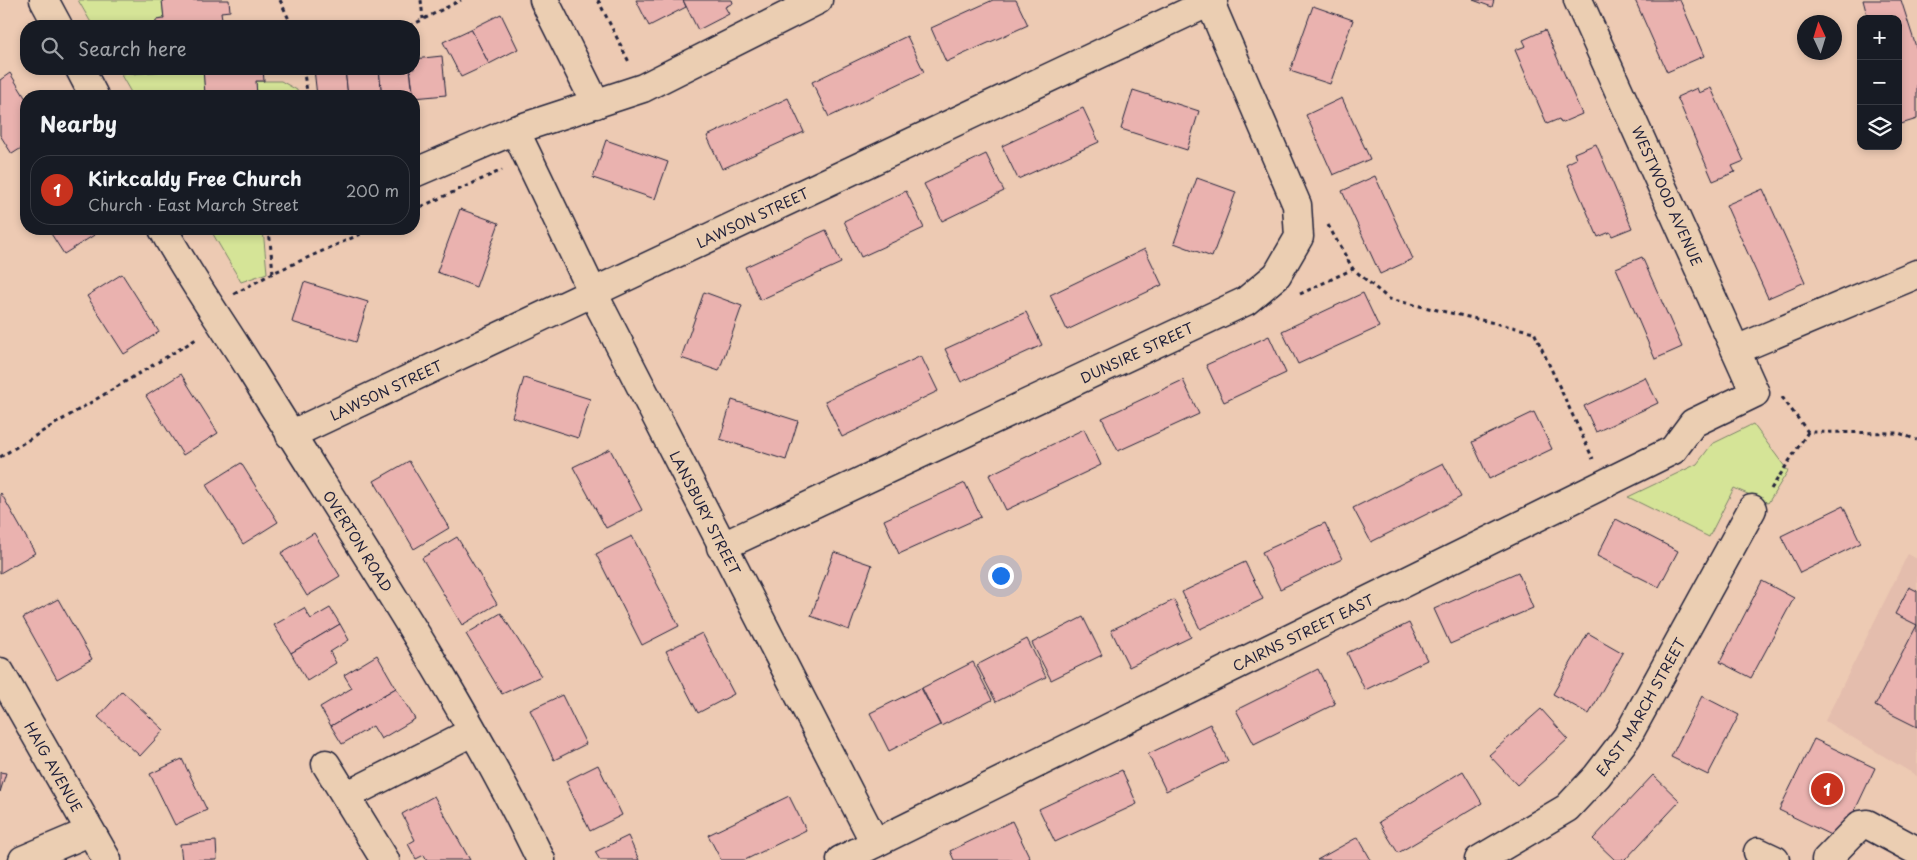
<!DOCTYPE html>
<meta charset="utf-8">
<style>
body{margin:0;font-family:"Playpen Sans",sans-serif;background:#242831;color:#f1f3f6}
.controls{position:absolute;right:15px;top:15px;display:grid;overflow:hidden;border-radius:10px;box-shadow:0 2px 8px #0003}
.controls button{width:45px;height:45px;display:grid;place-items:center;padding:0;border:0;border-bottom:1px solid #363941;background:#171b24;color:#f1f3f6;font:25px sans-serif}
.compass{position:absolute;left:1797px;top:15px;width:45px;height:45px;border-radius:50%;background:#171b24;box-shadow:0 2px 8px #0003;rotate:356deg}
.you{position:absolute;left:1000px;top:575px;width:18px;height:18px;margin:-12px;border:4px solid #fff;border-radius:50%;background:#1a73e8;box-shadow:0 0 0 8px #1a73e833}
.badge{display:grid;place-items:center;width:32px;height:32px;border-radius:50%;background:#c8321e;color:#fff;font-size:16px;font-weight:700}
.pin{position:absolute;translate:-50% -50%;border:2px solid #fff;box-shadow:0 1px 5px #0006}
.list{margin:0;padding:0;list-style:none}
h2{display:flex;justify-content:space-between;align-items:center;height:65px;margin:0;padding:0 20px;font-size:21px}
h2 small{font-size:16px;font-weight:400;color:#9ea1a6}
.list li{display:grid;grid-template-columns:32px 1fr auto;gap:15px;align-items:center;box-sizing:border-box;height:70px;margin:0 10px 10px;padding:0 10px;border:1px solid #363941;border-radius:20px}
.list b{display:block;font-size:19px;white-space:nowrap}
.list p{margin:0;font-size:16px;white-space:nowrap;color:#9ea1a6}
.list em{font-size:16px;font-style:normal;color:#9ea1a6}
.icon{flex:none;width:28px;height:28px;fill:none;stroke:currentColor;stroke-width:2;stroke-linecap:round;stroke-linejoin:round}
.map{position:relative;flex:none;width:1917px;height:860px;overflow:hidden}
.search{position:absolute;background:#171b24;box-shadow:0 2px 8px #0003;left:20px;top:20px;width:400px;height:55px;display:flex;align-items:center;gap:12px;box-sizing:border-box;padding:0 18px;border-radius:20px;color:#9ea1a6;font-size:19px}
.panel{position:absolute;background:#171b24;box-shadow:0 2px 8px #0003;left:20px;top:90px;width:400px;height:145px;border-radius:20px}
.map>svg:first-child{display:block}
</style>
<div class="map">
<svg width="1917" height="860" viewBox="0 0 1917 860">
<rect width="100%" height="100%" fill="#edcab3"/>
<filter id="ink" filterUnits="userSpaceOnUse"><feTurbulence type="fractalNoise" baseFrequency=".02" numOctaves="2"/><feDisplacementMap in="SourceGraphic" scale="10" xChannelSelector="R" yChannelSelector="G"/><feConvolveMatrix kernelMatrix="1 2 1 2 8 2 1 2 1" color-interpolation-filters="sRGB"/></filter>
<g filter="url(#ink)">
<polygon fill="#e4bdad" points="1908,554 1917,559 1917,776 1825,721"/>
<g fill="#d5e497" stroke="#7c8369">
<polygon points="78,0 162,0 164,19 156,20 156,26 93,26"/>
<polygon points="187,69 203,69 205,94 197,96 133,96 121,75"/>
<polygon points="256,81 281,81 297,90 298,96 257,96"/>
<polygon points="210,229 263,229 267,273 241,282"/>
<polygon points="1753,424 1788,471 1768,503 1734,488 1709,537 1628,497 1697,464 1712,444"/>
</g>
<g fill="#eab2af" stroke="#22223b">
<polygon points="162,0 229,0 230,11 221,12 223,26 156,26 156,20 164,19"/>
<polygon points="636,0 683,0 686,7 649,26"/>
<polygon points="683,0 732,0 733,3 725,7 729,14 698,30"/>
<polygon points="993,0 1016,0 1028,25 946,62 931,28"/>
<polygon points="1473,0 1494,0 1492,7"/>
<polygon points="1635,0 1680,0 1704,56 1667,72"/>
<polygon points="1863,0 1901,0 1917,50 1917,119 1901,124 1898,114 1898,19 1868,19"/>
<polygon points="1313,6 1353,20 1330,84 1290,71"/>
<polygon points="501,14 518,49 489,64 471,29"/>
<polygon points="471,29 489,64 461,77 443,42"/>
<polygon points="1545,30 1582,114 1561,123 1559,119 1547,124 1515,50 1526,46 1523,40"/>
<polygon points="907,36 924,72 829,117 812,82"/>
<polygon points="442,56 446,95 414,98 410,69 414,69 414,59"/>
<polygon points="203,69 263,69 264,81 256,81 257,96 197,96 205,94"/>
<polygon points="314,69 345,69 348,96 317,96"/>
<polygon points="345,69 379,69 382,96 348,96"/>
<polygon points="379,69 410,69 413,96 382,96"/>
<polygon points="10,73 26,99 26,145 12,154 0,135 0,80"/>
<polygon points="1697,88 1699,93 1711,88 1744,161 1732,166 1735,172 1713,181 1677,97"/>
<polygon points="1133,90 1199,111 1187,150 1121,129"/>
<polygon points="788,98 804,132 722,169 707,136"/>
<polygon points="1342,98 1370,159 1333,175 1306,115"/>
<polygon points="1083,108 1099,142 1018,179 1002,146"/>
<polygon points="606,140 668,162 655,199 593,178"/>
<polygon points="1596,144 1632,228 1612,236 1610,232 1598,237 1566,164 1576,159 1574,153"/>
<polygon points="986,154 1004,191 942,221 924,184"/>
<polygon points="1375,176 1413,259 1380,274 1342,191"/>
<polygon points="1197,178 1236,192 1212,257 1174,243"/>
<polygon points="1763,189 1805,282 1768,298 1726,205"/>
<polygon points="906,191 924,228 861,257 844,221"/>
<polygon points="460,209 499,223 476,287 437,272"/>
<polygon points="48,229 98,229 99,232 64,254"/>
<polygon points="826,230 841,263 760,300 745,267"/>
<polygon points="1145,249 1162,285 1067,330 1050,295"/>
<polygon points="1642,257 1682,347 1655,359 1616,268"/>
<polygon points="122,274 159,332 124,354 87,296"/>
<polygon points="304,282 368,302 356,342 292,322"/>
<polygon points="704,292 742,306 719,371 681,358"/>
<polygon points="1363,293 1379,327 1298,364 1282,331"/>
<polygon points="1026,312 1042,345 961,382 945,349"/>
<polygon points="1269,336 1286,373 1224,402 1206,365"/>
<polygon points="921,356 938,391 842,437 825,401"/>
<polygon points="181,374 218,433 183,455 146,396"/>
<polygon points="1645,377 1658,403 1596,432 1584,406"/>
<polygon points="524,378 590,399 578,438 512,417"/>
<polygon points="1183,380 1199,414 1118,451 1102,418"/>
<polygon points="732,400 798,421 786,460 720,439"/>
<polygon points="1534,412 1552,449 1489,479 1472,442"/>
<polygon points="1084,429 1101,465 1006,510 989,475"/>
<polygon points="610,449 642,510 606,528 573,467"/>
<polygon points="409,461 449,528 414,549 374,481"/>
<polygon points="241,463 278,522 243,544 206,485"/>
<polygon points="1443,463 1461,497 1371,542 1353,508"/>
<polygon points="965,483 981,517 899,554 884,520"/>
<polygon points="1,493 35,553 0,573 0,494"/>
<polygon points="1843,506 1861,543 1800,573 1781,536"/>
<polygon points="1616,519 1678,551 1659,587 1597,556"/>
<polygon points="1325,523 1342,559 1280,589 1262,552"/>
<polygon points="314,533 340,576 307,596 281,553"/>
<polygon points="632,536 679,626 642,645 596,554"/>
<polygon points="457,537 497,604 462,625 422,558"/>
<polygon points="834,552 872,565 849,630 811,616"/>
<polygon points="1245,562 1263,599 1200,629 1182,592"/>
<polygon points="1518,572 1533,608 1450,644 1434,609"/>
<polygon points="1762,581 1794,598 1751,678 1720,662"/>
<polygon points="1909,587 1917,591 1917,625 1895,614"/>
<polygon points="58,599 92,659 57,679 23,618"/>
<polygon points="1174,600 1191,637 1129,667 1111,630"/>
<polygon points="304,608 311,619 330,608 340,624 291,653 274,625"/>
<polygon points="501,613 541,676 502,694 466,634"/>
<polygon points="1083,617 1102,655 1051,680 1032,643"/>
<polygon points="1409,623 1427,660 1365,690 1347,653"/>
<polygon points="340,624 349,640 330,652 336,663 307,681 291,653"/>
<polygon points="1917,625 1917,727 1875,706"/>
<polygon points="702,633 734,694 698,713 666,651"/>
<polygon points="1588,633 1623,653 1589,714 1553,694"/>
<polygon points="1027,639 1046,677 996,702 977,665"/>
<polygon points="377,655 396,688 331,726 320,707 352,688 344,675"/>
<polygon points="973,662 992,700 941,726 922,688"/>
<polygon points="1318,669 1335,704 1254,744 1236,710"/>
<polygon points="396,688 415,719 381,739 373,726 342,744 331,726"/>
<polygon points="921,688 940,725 889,751 870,713"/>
<polygon points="122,691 164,730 140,756 98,717"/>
<polygon points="562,695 586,744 554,760 530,710"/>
<polygon points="1702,696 1739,715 1708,775 1671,757"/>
<polygon points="1541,709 1568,739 1517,785 1489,755"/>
<polygon points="1210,724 1228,761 1166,791 1148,754"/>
<polygon points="1814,739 1875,768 1841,840 1779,810"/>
<polygon points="182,759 207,810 175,825 150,774"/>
<polygon points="598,765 622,815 590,831 566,781"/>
<polygon points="1122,770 1137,804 1055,842 1039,809"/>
<polygon points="1463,771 1482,803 1398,853 1379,822"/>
<polygon points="0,772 6,773 0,792"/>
<polygon points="1653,775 1680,801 1625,860 1615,860 1593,839"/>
<polygon points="434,796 470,860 427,860 424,855 416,859 408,844 415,840 402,814"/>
<polygon points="789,796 806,830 745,860 721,860 708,835"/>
<polygon points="1012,821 1030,858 1025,860 954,860 950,851"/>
<polygon points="628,836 639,860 600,860 595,852"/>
<polygon points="1358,837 1371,860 1317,860"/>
<polygon points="216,841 217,860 182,860 180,844"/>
</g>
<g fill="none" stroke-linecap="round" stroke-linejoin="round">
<defs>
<g id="minor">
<polyline points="44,0 58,26"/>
<polyline points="544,0 596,104"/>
<path id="s1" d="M818 0 643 88 515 130 593 293 875 843"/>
<polyline points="80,69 94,96"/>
<polyline points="414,173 515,130"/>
<path id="s2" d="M163 229C189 277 222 323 251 370 350 531 458 689 541 860"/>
<polyline points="1736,350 1917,274"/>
<path id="s3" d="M290 435 1214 0"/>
<path id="s4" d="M721 547 1246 301 1277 275 1299 237 1297 205 1209 0"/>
<path id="s5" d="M0 672 107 860"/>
<polyline points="326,764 385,860"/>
<polyline points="346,796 472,732"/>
<polyline points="1758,852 1775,860"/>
<polyline points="23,860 89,832"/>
<path id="s6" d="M841 860 1673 450 1693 423 1755 393 1578 0"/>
<path id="s7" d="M1479 860 1567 808 1597 776 1627 737 1752 509"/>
<polyline points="1826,860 1860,825 1867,824 1917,851"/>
</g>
</defs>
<use href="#minor" stroke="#22223b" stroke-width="31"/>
<g stroke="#22223b" stroke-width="3" stroke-dasharray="4 4" stroke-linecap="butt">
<polyline points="280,0 292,26"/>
<polyline points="421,0 423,19"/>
<polyline points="598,0 630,64"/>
<polyline points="410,26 461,0"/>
<polyline points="303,69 308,96"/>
<polyline points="414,210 502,170"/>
<polyline points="1328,225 1353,269 1389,299 1534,332 1593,459"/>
<polyline points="269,229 273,273"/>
<polyline points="234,294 273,273 372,229"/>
<polyline points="1300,294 1353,269"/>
<polyline points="1782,397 1808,432 1899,433 1917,440"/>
<polyline points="0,457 198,338"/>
<polyline points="1771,489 1808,432"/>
</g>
<use href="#minor" stroke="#ebceb2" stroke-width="28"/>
</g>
</g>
<g text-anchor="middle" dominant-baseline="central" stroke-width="4.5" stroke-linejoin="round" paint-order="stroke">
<g font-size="14" fill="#22223b" stroke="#ebceb2">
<text transform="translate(1667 196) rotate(66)">WESTWOOD AVENUE</text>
<text stroke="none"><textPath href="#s3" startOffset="511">LAWSON STREET</textPath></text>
<text stroke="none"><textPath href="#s4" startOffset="459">DUNSIRE STREET</textPath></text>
<text stroke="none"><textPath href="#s3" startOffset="106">LAWSON STREET</textPath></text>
<text stroke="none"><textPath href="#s1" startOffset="758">LANSBURY STREET</textPath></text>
<text stroke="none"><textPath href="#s2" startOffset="368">OVERTON ROAD</textPath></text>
<text stroke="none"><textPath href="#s6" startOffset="515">CAIRNS STREET EAST</textPath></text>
<text stroke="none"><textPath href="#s7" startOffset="228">EAST MARCH STREET</textPath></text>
<text stroke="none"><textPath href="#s5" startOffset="109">HAIG AVENUE</textPath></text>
</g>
</g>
</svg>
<div class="controls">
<button>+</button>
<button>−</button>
<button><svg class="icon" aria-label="layers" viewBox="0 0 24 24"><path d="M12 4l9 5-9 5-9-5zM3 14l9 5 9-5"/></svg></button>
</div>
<svg class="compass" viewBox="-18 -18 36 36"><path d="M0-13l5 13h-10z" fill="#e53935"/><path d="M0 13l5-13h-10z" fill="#9ea1a6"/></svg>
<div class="you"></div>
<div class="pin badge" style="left:1827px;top:789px">1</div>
<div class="search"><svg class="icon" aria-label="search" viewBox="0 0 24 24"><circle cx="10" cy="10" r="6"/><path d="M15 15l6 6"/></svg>Search here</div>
<section class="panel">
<h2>Nearby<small></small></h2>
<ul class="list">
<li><span class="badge">1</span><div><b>Kirkcaldy Free Church</b><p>Church · East March Street</p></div><em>200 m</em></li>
</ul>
</section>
</div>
